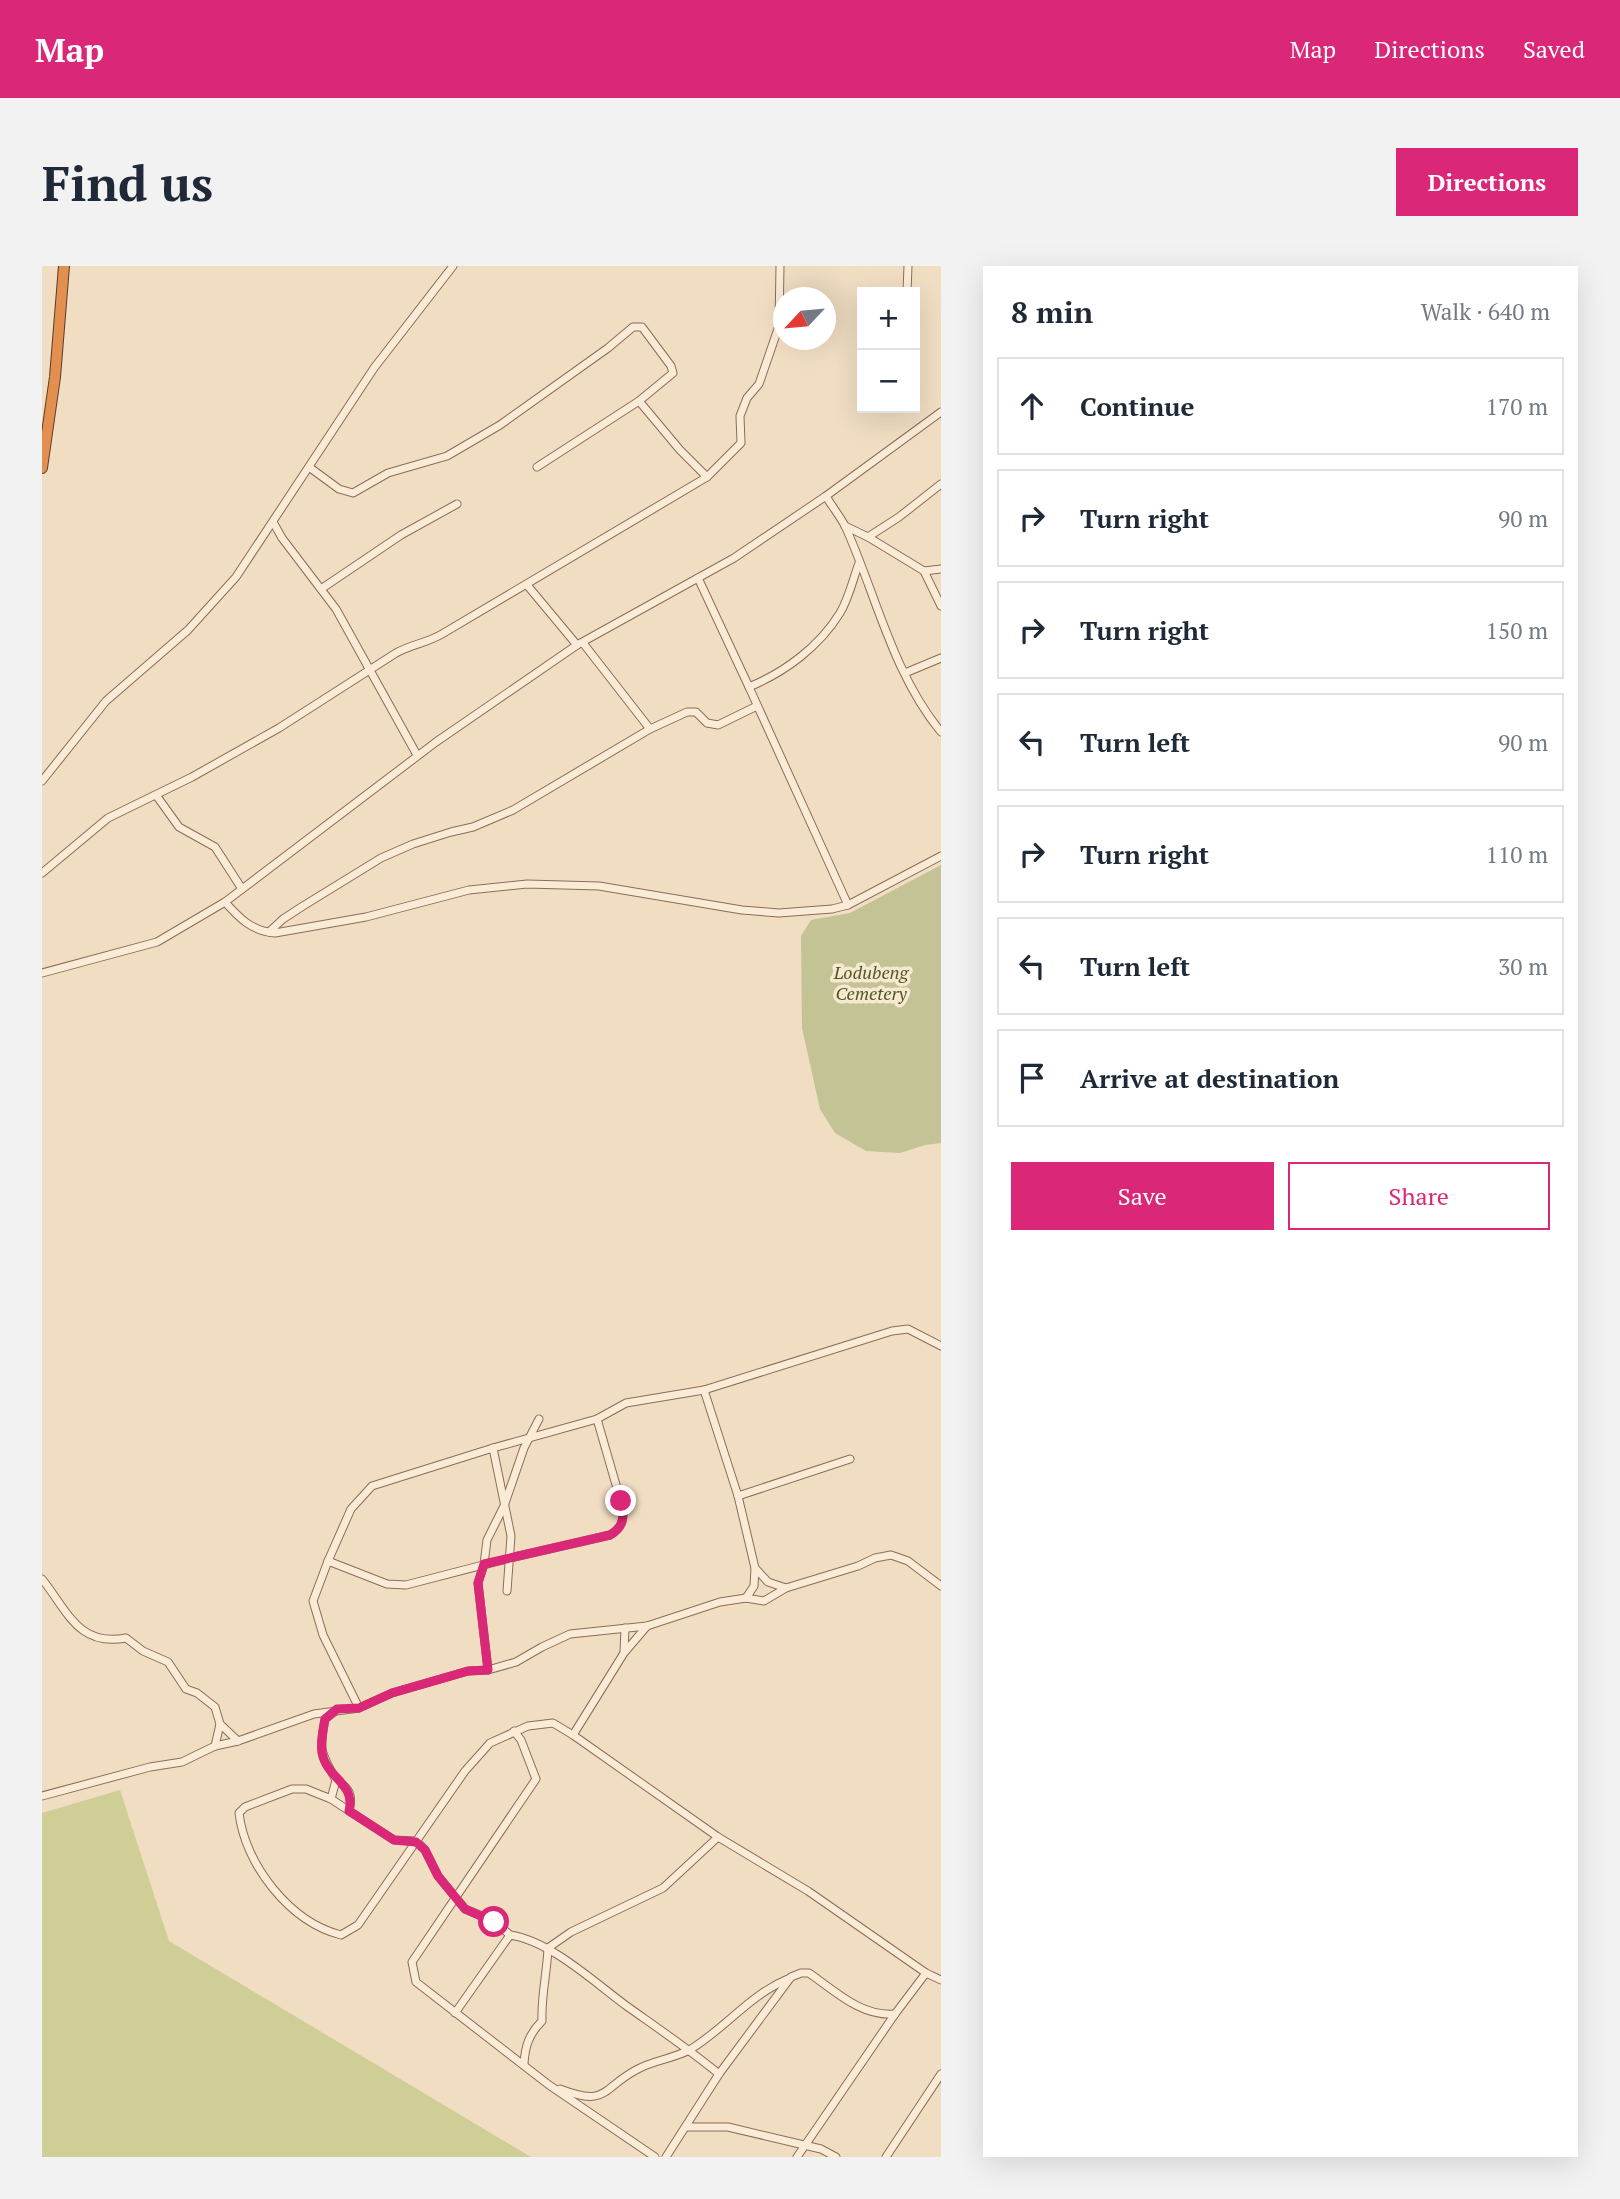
<!DOCTYPE html>
<meta charset="utf-8">
<style>
body{margin:0;font-family:"PT Serif",serif;background:#f2f2f3;color:#1f2937}
.controls{position:absolute;right:21px;top:21px;display:grid;overflow:hidden;border-radius:0px;box-shadow:0 7px 28px #0002}
.controls button{width:63px;height:63px;display:grid;place-items:center;padding:0;border:0;border-bottom:2px solid #e0e1e3;background:#fff;color:#1f2937;font:35px sans-serif}
.compass{position:absolute;left:731px;top:21px;width:63px;height:63px;border-radius:50%;background:#fff;box-shadow:0 7px 28px #0002;rotate:244deg}
.stop{position:absolute;width:21px;height:21px;margin:-16px;border:5px solid #db2777;border-radius:50%;background:#fff}
.stop.end{background:#db2777;border-color:#fff;box-shadow:0 2px 7px #0008}
.list{margin:0;padding:0;list-style:none}
h2{display:flex;justify-content:space-between;align-items:center;height:91px;margin:0;padding:0 28px;font-size:30px}
h2 small{font-size:23px;font-weight:400;color:#747a83}
.list li{display:grid;grid-template-columns:46px 1fr auto;gap:21px;align-items:center;box-sizing:border-box;height:98px;margin:0 14px 14px;padding:0 14px;border:2px solid #e0e1e3;border-radius:0px}
.list b{display:block;font-size:26px;white-space:nowrap}
.list em{font-size:23px;font-style:normal;color:#747a83}
.actions{display:flex;gap:14px;padding:21px 28px}
.actions a{flex:1;padding:16px 0;border:2px solid #db2777;border-radius:0px;text-align:center;font-size:24px;color:#db2777}
.actions .main{background:#db2777;color:#fff}
.icon{flex:none;width:38px;height:38px;fill:none;stroke:currentColor;stroke-width:2;stroke-linecap:round;stroke-linejoin:round}
.map{position:relative;flex:none;width:899px;height:1891px;overflow:hidden;border-radius:0px}
header{display:flex;align-items:center;gap:42px;box-sizing:border-box;height:98px;padding:0 35px;background:#db2777;color:#fff}
header strong{font-size:33px}
nav{display:flex;gap:38px;margin-inline-start:auto;font-size:24px}
.intro{display:flex;align-items:center;justify-content:space-between;box-sizing:border-box;height:168px;padding:0 42px}
h1{margin:0;font-size:49px}
.button{padding:18px 32px;border-radius:0px;background:#db2777;color:#fff;font-size:24px;font-weight:700}
main{display:flex;gap:42px;padding:0 42px}
aside{flex:1;background:#fff;border-radius:0px;box-shadow:0 7px 28px #0002}
.map>svg:first-child{display:block}
</style>
<header>
<strong>Map</strong>
<nav><a>Map</a><a>Directions</a><a>Saved</a></nav>
</header>
<div class="intro"><h1>Find us</h1><a class="button">Directions</a></div>
<main>
<div class="map">
<svg width="899" height="1891" viewBox="0 0 899 1891">
<rect width="100%" height="100%" fill="#f0ddc2"/>
<polygon fill="#cfce96" points="78,1524 127,1675 489,1891 0,1891 0,1547"/>
<polygon fill="#c3c395" points="899,599 899,877 883,879 858,887 824,885 793,867 778,843 760,762 759,670 769,654 808,647"/>
<g fill="none" stroke-linecap="round" stroke-linejoin="round">
<defs>
<g id="minor">
<polyline points="865,26 866,0"/>
<polyline points="597,135 638,184 665,211 699,177 698,150 705,132 717,118 737,60 738,0"/>
<polyline points="267,201 297,223 311,227 346,207 405,190 458,159 566,82 591,61 600,61 629,100 631,107 597,135 495,201"/>
<path d="M784 230C790 241 799 251 804 262 834 329 851 408 899 466"/>
<polyline points="231,256 240,272 294,343 375,489"/>
<polyline points="803,260 826,271 882,305 899,303"/>
<polyline points="826,271 857,251 899,218"/>
<polyline points="882,305 899,340"/>
<polyline points="656,312 707,421"/>
<polyline points="485,319 535,379"/>
<polyline points="279,323 359,269 415,238"/>
<polyline points="541,377 608,463"/>
<polyline points="863,407 899,392"/>
<polyline points="0,515 64,435 146,364 194,311 332,102 411,0"/>
<polyline points="114,529 137,561 173,581 200,623"/>
<path d="M0 607 66 552 150 511 237 462 354 387C370 378 385 377 400 368L665 211"/>
<path d="M183 636C198 653 210 665 233 667L324 651 427 624 485 618 557 620 700 644 737 647 790 643 806 639 899 590"/>
<path d="M806 639 707 421C743 406 777 381 798 347 807 332 811 313 817 297"/>
<polyline points="227,666 241,653 261,640 339,592 371,578 409,566 431,561 471,544 608,463 645,446 654,446 665,457 676,459 715,440"/>
<polyline points="0,707 115,676 183,636 394,476 535,379 692,292 784,230 899,146"/>
<polyline points="662,1124 696,1230 713,1302 726,1316 744,1322"/>
<polyline points="451,1182 469,1270 465,1325"/>
<polyline points="696,1230 808,1193"/>
<path d="M286 1295 345 1318 364 1319 468 1292 568 1269C580 1262 581 1256 581 1243L555 1153"/>
<path d="M0 1313C25 1344 36 1381 84 1372L101 1385 126 1396 144 1423 155 1427 173 1441 178 1458 196 1475"/>
<polyline points="704,1332 712,1320 713,1302"/>
<polyline points="582,1386 583,1362"/>
<polyline points="446,1404 436,1317 442,1298 445,1274 462,1240 482,1182 497,1153"/>
<polyline points="317,1442 281,1369 271,1335 286,1295 309,1243 330,1220 451,1182 555,1153 584,1137 662,1124 850,1065 866,1063 899,1080"/>
<polyline points="472,1465 479,1474 494,1513 370,1696 374,1716 507,1819 613,1891"/>
<polyline points="531,1469 582,1387 605,1360"/>
<polyline points="173,1480 178,1458"/>
<path d="M294 1514C308 1522 311 1530 307 1545"/>
<polyline points="0,1530 108,1501 140,1496 173,1480 196,1475 272,1448 317,1442 350,1427 426,1405 446,1404 474,1396 500,1381 528,1368 605,1360 678,1336 704,1332 722,1335 744,1322 816,1300 833,1292 849,1289 866,1295 899,1320"/>
<path d="M289 1533 294 1514C279 1487 277 1485 283 1453L292 1446"/>
<path d="M468 1669 452 1655 423 1643 396 1610 383 1584 374 1575 352 1574 289 1533 264 1523H250L203 1541 197 1547C203 1599 248 1656 299 1669L316 1659 423 1505 448 1477 486 1460 511 1457 531 1469 676 1571 766 1625 884 1707 899 1714"/>
<path d="M413 1747 468 1669C509 1675 553 1717 586 1741 617 1763 648 1784 677 1808"/>
<path d="M482 1798C483 1780 487 1768 500 1755 499 1730 505 1707 506 1682L529 1666 621 1622 676 1571"/>
<path d="M518 1823C565 1841 559 1823 594 1804 611 1794 632 1793 649 1783 686 1760 707 1729 748 1712"/>
<polyline points="644,1861 686,1861 779,1883 794,1891"/>
<path d="M624 1891 677 1808 749 1711 759 1707H767C793 1725 819 1751 853 1748"/>
<polyline points="755,1891 853,1748 884,1707"/>
<polyline points="844,1891 899,1808"/>
</g>
<polyline id="highway" points="0,202 13,111 22,0"/>
</defs>
<use href="#minor" stroke="#8b6d59" stroke-width="9"/>
<use href="#highway" stroke="#593c2d" stroke-width="12"/>
<use href="#minor" stroke="#faebd6" stroke-width="7"/>
<use href="#highway" stroke="#e38f4f" stroke-width="10"/>
</g>
<g fill="none" stroke-linecap="round" stroke-linejoin="round">
<path stroke="#db2777" stroke-width="9" d="M452 1656 423 1643 396 1610 383 1584 374 1576 352 1574 307 1545C314 1517 285 1513 280 1487 278 1476 281 1464 283 1453L295 1443 317 1442 350 1427 426 1405 446 1404 436 1317 442 1298 568 1269C582 1261 583 1250 579 1235"/>
</g>
<g text-anchor="middle" dominant-baseline="central" stroke-width="7" stroke-linejoin="round" paint-order="stroke">
<g font-size="18" font-style="italic" fill="#515823" stroke="#f7e8d2">
<text x="829" y="706">Lodubeng<tspan x="829" dy="21">Cemetery</tspan></text>
</g>
</g>
</svg>
<div class="controls">
<button>+</button>
<button>−</button>
</div>
<svg class="compass" viewBox="-18 -18 36 36"><path d="M0-13l5 13h-10z" fill="#e53935"/><path d="M0 13l5-13h-10z" fill="#747a83"/></svg>
<div class="stop" style="left:452px;top:1656px"></div>
<div class="stop end" style="left:579px;top:1235px"></div>
</div>
<aside>
<h2>8 min<small>Walk · 640 m</small></h2>
<ul class="list">
<li><svg class="icon" aria-label="ahead" viewBox="0 0 24 24"><path d="M12 20V5M6 11l6-6 6 6"/></svg><div><b>Continue</b></div><em>170 m</em></li>
<li><svg class="icon" aria-label="right" viewBox="0 0 24 24"><path d="M7 20v-9h11M14 6l5 5-5 5"/></svg><div><b>Turn right</b></div><em>90 m</em></li>
<li><svg class="icon" aria-label="right" viewBox="0 0 24 24"><path d="M7 20v-9h11M14 6l5 5-5 5"/></svg><div><b>Turn right</b></div><em>150 m</em></li>
<li><svg class="icon" aria-label="left" viewBox="0 0 24 24"><path d="M17 20v-9H6M10 6l-5 5 5 5"/></svg><div><b>Turn left</b></div><em>90 m</em></li>
<li><svg class="icon" aria-label="right" viewBox="0 0 24 24"><path d="M7 20v-9h11M14 6l5 5-5 5"/></svg><div><b>Turn right</b></div><em>110 m</em></li>
<li><svg class="icon" aria-label="left" viewBox="0 0 24 24"><path d="M17 20v-9H6M10 6l-5 5 5 5"/></svg><div><b>Turn left</b></div><em>30 m</em></li>
<li><svg class="icon" aria-label="arrive" viewBox="0 0 24 24"><path d="M6 21V4h12l-3 4 3 4H6"/></svg><div><b>Arrive at destination</b></div></li>
</ul>
<div class="actions"><a class="main">Save</a><a>Share</a></div>
</aside>
</main>
